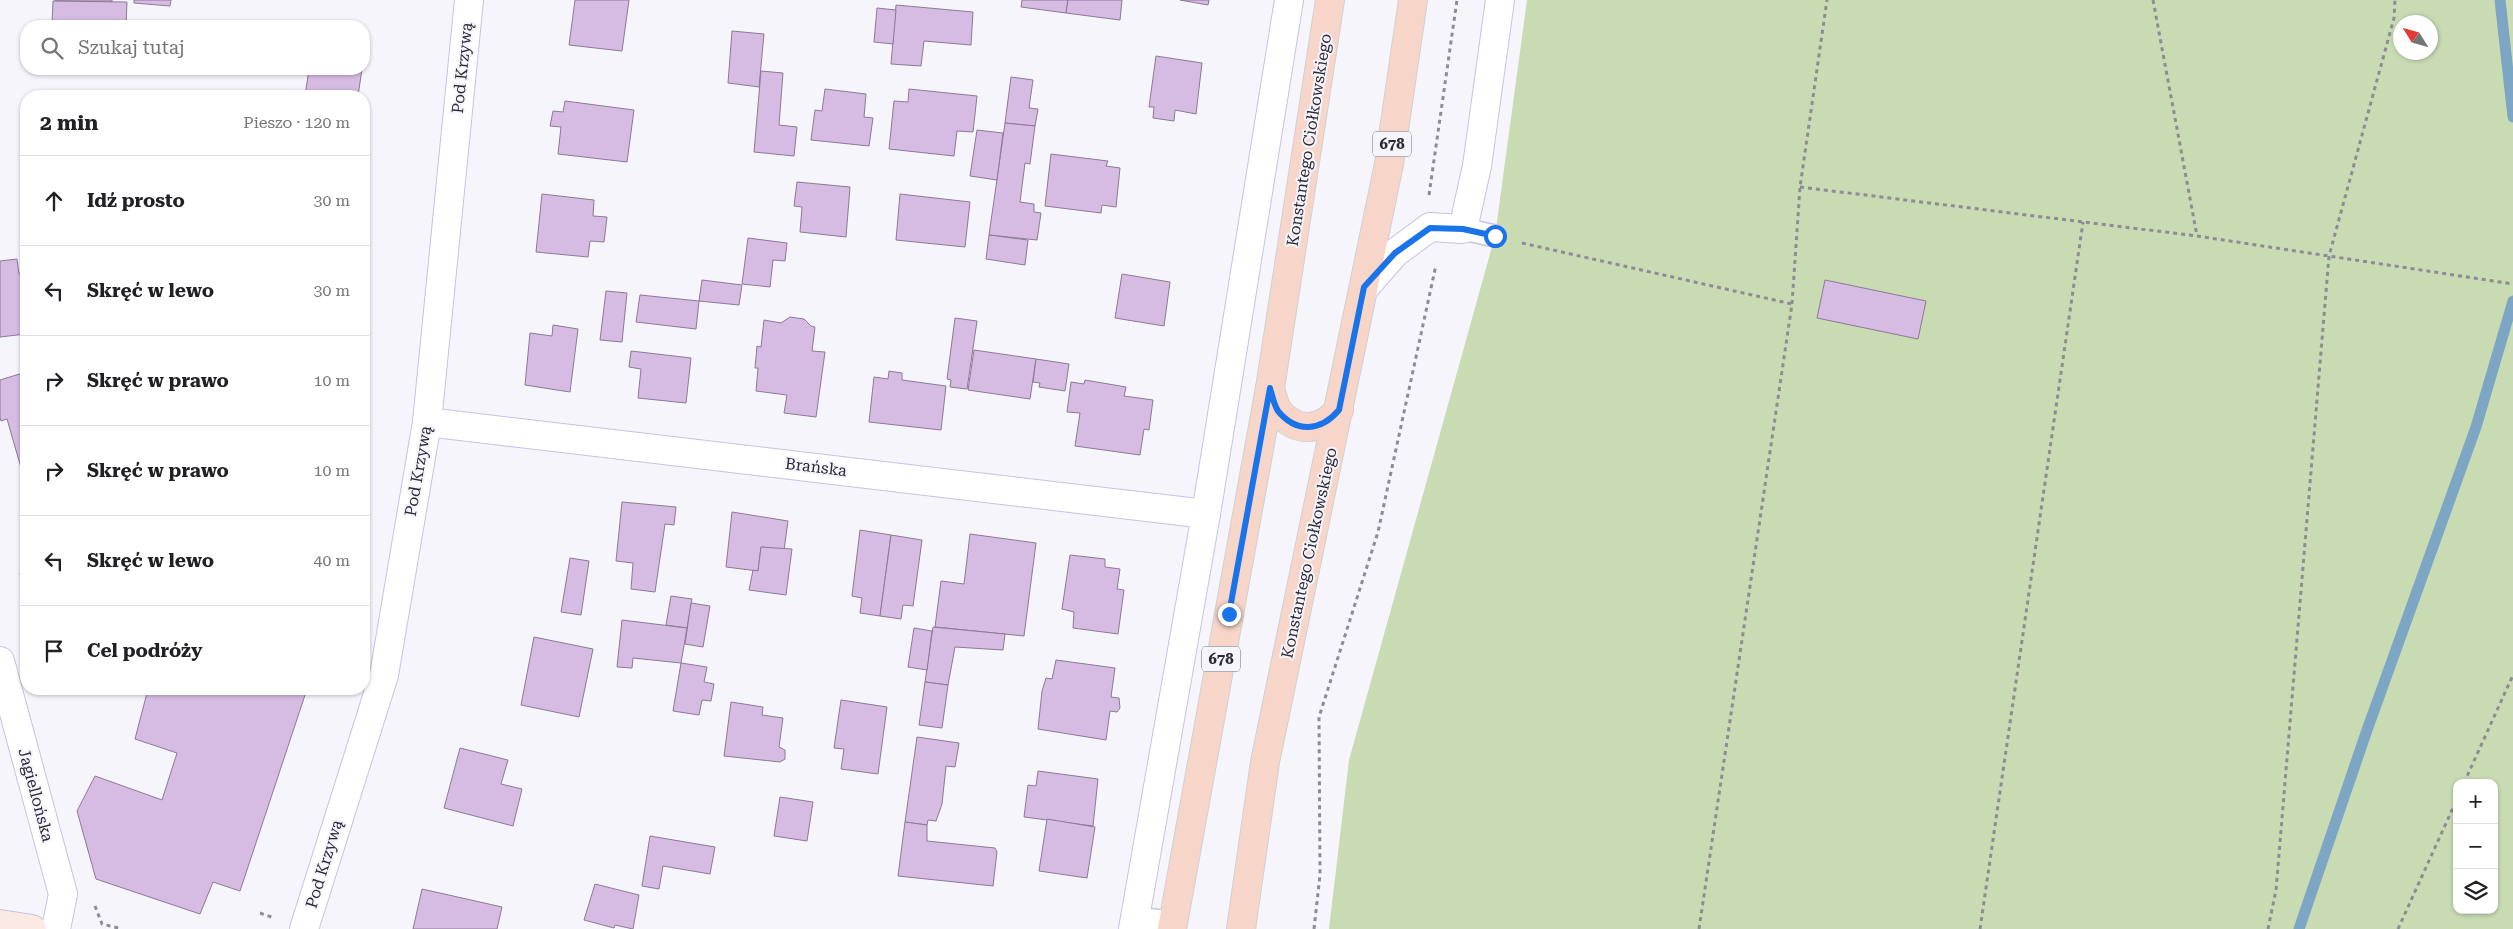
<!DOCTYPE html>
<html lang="pl">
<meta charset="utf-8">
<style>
body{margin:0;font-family:"Roboto Serif",serif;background:#f2f2f2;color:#202124}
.controls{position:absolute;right:15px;bottom:15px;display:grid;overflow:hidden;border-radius:10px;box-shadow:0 1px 4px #0004}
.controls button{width:45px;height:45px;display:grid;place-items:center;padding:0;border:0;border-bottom:1px solid #e0e0e0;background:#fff;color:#202124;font:25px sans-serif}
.compass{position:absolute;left:2393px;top:15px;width:45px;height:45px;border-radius:50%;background:#fff;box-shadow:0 1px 4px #0004;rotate:307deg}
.stop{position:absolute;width:15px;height:15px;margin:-11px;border:4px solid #1a73e8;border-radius:50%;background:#fff}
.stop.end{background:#1a73e8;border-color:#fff;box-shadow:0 1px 5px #0008}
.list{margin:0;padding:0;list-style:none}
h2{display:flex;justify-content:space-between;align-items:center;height:65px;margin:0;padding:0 20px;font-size:21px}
h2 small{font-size:16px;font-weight:400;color:#757577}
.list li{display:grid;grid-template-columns:32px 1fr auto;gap:15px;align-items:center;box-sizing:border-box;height:90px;padding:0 20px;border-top:1px solid #e0e0e0}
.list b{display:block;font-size:19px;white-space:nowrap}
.list em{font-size:16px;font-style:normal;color:#757577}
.icon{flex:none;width:28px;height:28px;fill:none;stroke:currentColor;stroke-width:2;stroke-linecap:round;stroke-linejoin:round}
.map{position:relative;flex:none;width:2513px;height:929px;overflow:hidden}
.search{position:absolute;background:#fff;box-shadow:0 1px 4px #0004;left:20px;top:20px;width:350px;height:55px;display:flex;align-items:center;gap:12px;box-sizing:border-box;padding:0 18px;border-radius:20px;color:#757577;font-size:19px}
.panel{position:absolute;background:#fff;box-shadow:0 1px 4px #0004;left:20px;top:90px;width:350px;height:605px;border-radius:20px}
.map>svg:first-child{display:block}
</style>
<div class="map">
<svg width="2513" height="929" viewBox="0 0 2513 929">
<rect width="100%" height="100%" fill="#f6f5fc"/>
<path fill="#c8dbb3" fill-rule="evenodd" d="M1527 0H2513V929H1329L1349 760 1495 236ZM2400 22H2430V52H2400ZM2457 783H2494V910H2457Z"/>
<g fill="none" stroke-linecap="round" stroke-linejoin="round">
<g stroke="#7ca6c3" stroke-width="11">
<polyline points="2500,0 2513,117"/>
<polyline points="2299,929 2366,733 2476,427 2513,301"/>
</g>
</g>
<g fill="#d6bbe3" stroke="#8c7996">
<polygon points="55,0 112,0 112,2 55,1"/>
<polygon points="134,0 171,0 170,6 134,3"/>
<polygon points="575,0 629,0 622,51 569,45"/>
<polygon points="1022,0 1068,0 1066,13 1021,7"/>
<polygon points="1068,0 1122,0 1120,20 1066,13"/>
<polygon points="1180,0 1209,0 1208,5"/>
<polygon points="53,1 127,2 126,26 52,24"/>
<polygon points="896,5 973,12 971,45 924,41 921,66 891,64"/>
<polygon points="877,8 896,10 893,44 874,42"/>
<polygon points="732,31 764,34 759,87 728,83"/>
<polygon points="1156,56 1202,63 1196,114 1175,110 1174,121 1153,118 1154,107 1149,107"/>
<polygon points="309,69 362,69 358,96 305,96"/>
<polygon points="761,71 783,73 779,125 797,127 794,156 754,152"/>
<polygon points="1011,77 1033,80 1029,108 1038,109 1035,126 1005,123"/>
<polygon points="825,89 866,94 864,117 873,118 869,146 811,140 815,110 822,111"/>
<polygon points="909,89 977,96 973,132 957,131 954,156 889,149 894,101 908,102"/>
<polygon points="565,101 634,110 627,162 558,154 561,127 550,126 553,111 563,112"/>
<polygon points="1005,123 1035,126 1030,164 1025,163 1020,202 1034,204 1034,212 1041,213 1037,240 989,235"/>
<polygon points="977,130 1003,133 997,180 970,176"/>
<polygon points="1051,154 1108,161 1106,166 1120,168 1116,207 1102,205 1101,213 1045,206"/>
<polygon points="797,182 850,187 846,237 800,232 802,207 794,206"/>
<polygon points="542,194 594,200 593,216 607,217 604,242 590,241 588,257 536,252"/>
<polygon points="900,194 970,202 965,247 896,240"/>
<polygon points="989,235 1028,240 1025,265 986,259"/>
<polygon points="748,238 787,243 785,261 773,260 770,287 742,284"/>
<polygon points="17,259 19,274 26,273 26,334 0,337 0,261"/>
<polygon points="1122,274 1170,282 1164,326 1115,318"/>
<polygon points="702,280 742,285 739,305 699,301"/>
<polygon points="1825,280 1926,301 1918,339 1817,318"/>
<polygon points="606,291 627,293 622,342 600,340"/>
<polygon points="640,295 699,301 696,329 636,322"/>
<polygon points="790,317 804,319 811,326 815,327 812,351 825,352 816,417 784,413 787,395 756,391 758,368 755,368 757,346 761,347 764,320 781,323"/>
<polygon points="955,318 977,321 967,389 950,387 951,380 947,379"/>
<polygon points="553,325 578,329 570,392 525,385 530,333 552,336"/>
<polygon points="974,350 1036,359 1030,399 968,390"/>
<polygon points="631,351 691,358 686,403 638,398 641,369 629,367"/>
<polygon points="1036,359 1069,364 1065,391 1039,387 1040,383 1033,382"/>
<polygon points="889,371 902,373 902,380 946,386 941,430 869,422 874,377 888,379"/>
<polygon points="26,372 26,485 7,419 1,421 0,418 0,380"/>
<polygon points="1085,380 1126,387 1124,396 1153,400 1149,430 1144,429 1140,455 1075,446 1080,413 1067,412 1071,382 1084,384"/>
<polygon points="622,502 676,507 674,525 665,524 655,592 631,589 633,563 616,561"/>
<polygon points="732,512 788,521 784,550 761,547 758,571 726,567"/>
<polygon points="860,530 891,535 880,616 860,613 862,598 852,596"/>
<polygon points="970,534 1036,543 1024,636 935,627 941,581 964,584"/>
<polygon points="891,535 922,540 913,606 903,605 901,619 880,616"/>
<polygon points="761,547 792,549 786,595 749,590 753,570 758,571"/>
<polygon points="1070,555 1105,559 1105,567 1120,569 1117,589 1124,590 1118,634 1073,628 1074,612 1062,609"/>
<polygon points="570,558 589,561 581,615 561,612"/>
<polygon points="26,572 26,593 20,573"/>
<polygon points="671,596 692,599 687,628 666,625"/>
<polygon points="691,603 710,606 703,647 685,644"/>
<polygon points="622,620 687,628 681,663 633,658 632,668 617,667"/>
<polygon points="933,627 1005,634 1003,650 955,647 948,685 925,682"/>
<polygon points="914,628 932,631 927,670 908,667"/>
<polygon points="534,637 593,649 579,717 521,705"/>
<polygon points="1056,660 1115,668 1111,697 1119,698 1120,708 1117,712 1110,711 1106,740 1038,729 1042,691 1046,678 1052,679"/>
<polygon points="681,663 707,667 704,682 714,684 711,701 702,700 699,715 673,711"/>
<polygon points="925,682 948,685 942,728 919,725"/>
<polygon points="148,689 307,689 240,891 213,882 200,914 96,879 77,811 95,776 162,800 177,753 135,739"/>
<polygon points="841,700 887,707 878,774 841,769 844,749 834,748"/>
<polygon points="731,702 763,707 762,715 783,718 779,747 785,750 785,759 780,762 724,756"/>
<polygon points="917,737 959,743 955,767 946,766 942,804 936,821 928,820 927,825 905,822"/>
<polygon points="460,748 508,760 501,784 522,789 513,826 444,808"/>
<polygon points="1038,771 1098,779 1093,826 1024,817 1028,785 1036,786"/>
<polygon points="780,797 813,802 807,841 774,836"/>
<polygon points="1047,819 1095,827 1087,878 1039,871"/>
<polygon points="905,822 927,825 927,841 995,848 997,852 993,886 898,876"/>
<polygon points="650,836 715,847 710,874 663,866 659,889 642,886"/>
<polygon points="595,884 639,895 633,929 615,925 614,928 584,920"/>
<polygon points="422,889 502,907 497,929 413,929"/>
</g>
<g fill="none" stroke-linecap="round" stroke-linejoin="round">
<defs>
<g id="lane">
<polyline points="1463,229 1495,236"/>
<polyline points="1135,918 1173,922"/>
</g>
<g id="street">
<polyline points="1365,287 1395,253 1430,227 1463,229 1477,166 1500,0"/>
<polyline points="427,422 1206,514"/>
<polyline points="0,661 63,894 56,929"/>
<polyline points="304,929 384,675 427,422 469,0"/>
<polyline points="1133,929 1206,514 1289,0"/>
</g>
<polyline id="secondary" points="0,924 32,929"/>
<g id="primary">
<path d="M1270 388C1272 395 1274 405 1278 411 1297 434 1321 431 1339 410"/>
<polyline points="1172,929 1270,388 1330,0"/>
<polyline points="1241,929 1265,762 1389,164 1413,0"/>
</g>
</defs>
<use href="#lane" stroke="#c7c2e4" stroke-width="24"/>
<use href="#street" stroke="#c7c2e4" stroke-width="30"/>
<use href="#secondary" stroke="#c7c2e4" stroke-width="30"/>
<use href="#primary" stroke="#d0d0d3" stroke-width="30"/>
<g stroke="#8d8c96" stroke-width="3" stroke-dasharray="4 4" stroke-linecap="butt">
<polyline points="2153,0 2197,236"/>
<polyline points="1800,187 2197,236 2513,284"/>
<polyline points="1429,195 1457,0"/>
<polyline points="1522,243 1792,304"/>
<polyline points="2464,783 2513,675"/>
<polyline points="95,906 102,924 122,929"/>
<polyline points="260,913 274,918"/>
<polyline points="1314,929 1320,875 1319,717 1378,532 1436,265"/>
<polyline points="1699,929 1792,304 1800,187 1827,0"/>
<polyline points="1980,929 2083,222"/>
<polyline points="2268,929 2276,890 2329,256 2394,18 2395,0"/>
<polyline points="2398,929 2457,799"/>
</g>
<use href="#lane" stroke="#fff" stroke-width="21"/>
<use href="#street" stroke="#fff" stroke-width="28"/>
<use href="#secondary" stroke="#fbeae4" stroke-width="28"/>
<use href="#primary" stroke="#f7d6c9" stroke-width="28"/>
</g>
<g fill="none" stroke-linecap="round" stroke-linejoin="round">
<path stroke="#1a73e8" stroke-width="6" d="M1229 614 1270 388C1272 395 1274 405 1278 411 1297 434 1321 431 1339 410L1364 287 1395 253 1430 228 1463 229 1495 236"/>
</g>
<g text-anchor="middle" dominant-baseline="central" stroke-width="4" stroke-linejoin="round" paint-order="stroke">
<g fill="#f6f5fc" stroke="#686671" stroke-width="1">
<rect x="1373" y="131.5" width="38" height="25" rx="4"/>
<rect x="1202" y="646.5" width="38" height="25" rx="4"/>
</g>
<g font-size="15" font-weight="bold" fill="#2b2936">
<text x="1392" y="144">678</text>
<text x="1221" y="659">678</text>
</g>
<g font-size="16" fill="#2b2936" stroke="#f6f5fc">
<text transform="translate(462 68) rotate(-84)">Pod Krzywą</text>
<text transform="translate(1309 140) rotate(-81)">Konstantego Ciołkowskiego</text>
<text transform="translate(816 467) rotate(7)">Brańska</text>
<text transform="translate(418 471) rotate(-80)">Pod Krzywą</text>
<text transform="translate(1309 553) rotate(-78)">Konstantego Ciołkowskiego</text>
<text transform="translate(36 795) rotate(75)">Jagiellońska</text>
<text transform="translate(324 864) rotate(-73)">Pod Krzywą</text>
</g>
</g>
</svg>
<div class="controls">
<button>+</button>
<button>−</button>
<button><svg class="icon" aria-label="layers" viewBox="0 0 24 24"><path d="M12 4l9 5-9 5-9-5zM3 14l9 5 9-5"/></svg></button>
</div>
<svg class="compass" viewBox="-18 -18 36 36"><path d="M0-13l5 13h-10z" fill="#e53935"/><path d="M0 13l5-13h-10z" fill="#757577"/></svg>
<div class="stop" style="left:1495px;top:236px"></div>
<div class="stop end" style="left:1229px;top:614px"></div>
<div class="search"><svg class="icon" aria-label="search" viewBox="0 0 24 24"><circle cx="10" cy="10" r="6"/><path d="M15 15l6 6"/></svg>Szukaj tutaj</div>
<section class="panel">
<h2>2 min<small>Pieszo · 120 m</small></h2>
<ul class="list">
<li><svg class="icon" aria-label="ahead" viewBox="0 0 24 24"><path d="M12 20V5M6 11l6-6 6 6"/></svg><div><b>Idź prosto</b></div><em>30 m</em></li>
<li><svg class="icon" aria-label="left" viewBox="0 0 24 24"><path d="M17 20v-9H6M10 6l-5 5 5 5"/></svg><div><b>Skręć w lewo</b></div><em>30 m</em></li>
<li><svg class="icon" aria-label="right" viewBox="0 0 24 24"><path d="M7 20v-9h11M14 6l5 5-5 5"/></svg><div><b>Skręć w prawo</b></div><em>10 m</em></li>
<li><svg class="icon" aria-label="right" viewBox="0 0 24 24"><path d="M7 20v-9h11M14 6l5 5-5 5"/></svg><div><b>Skręć w prawo</b></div><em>10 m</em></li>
<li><svg class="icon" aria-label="left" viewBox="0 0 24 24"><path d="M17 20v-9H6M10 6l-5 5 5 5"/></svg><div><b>Skręć w lewo</b></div><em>40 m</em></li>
<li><svg class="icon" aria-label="arrive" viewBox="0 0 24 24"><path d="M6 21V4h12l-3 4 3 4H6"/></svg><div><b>Cel podróży</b></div></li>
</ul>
</section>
</div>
